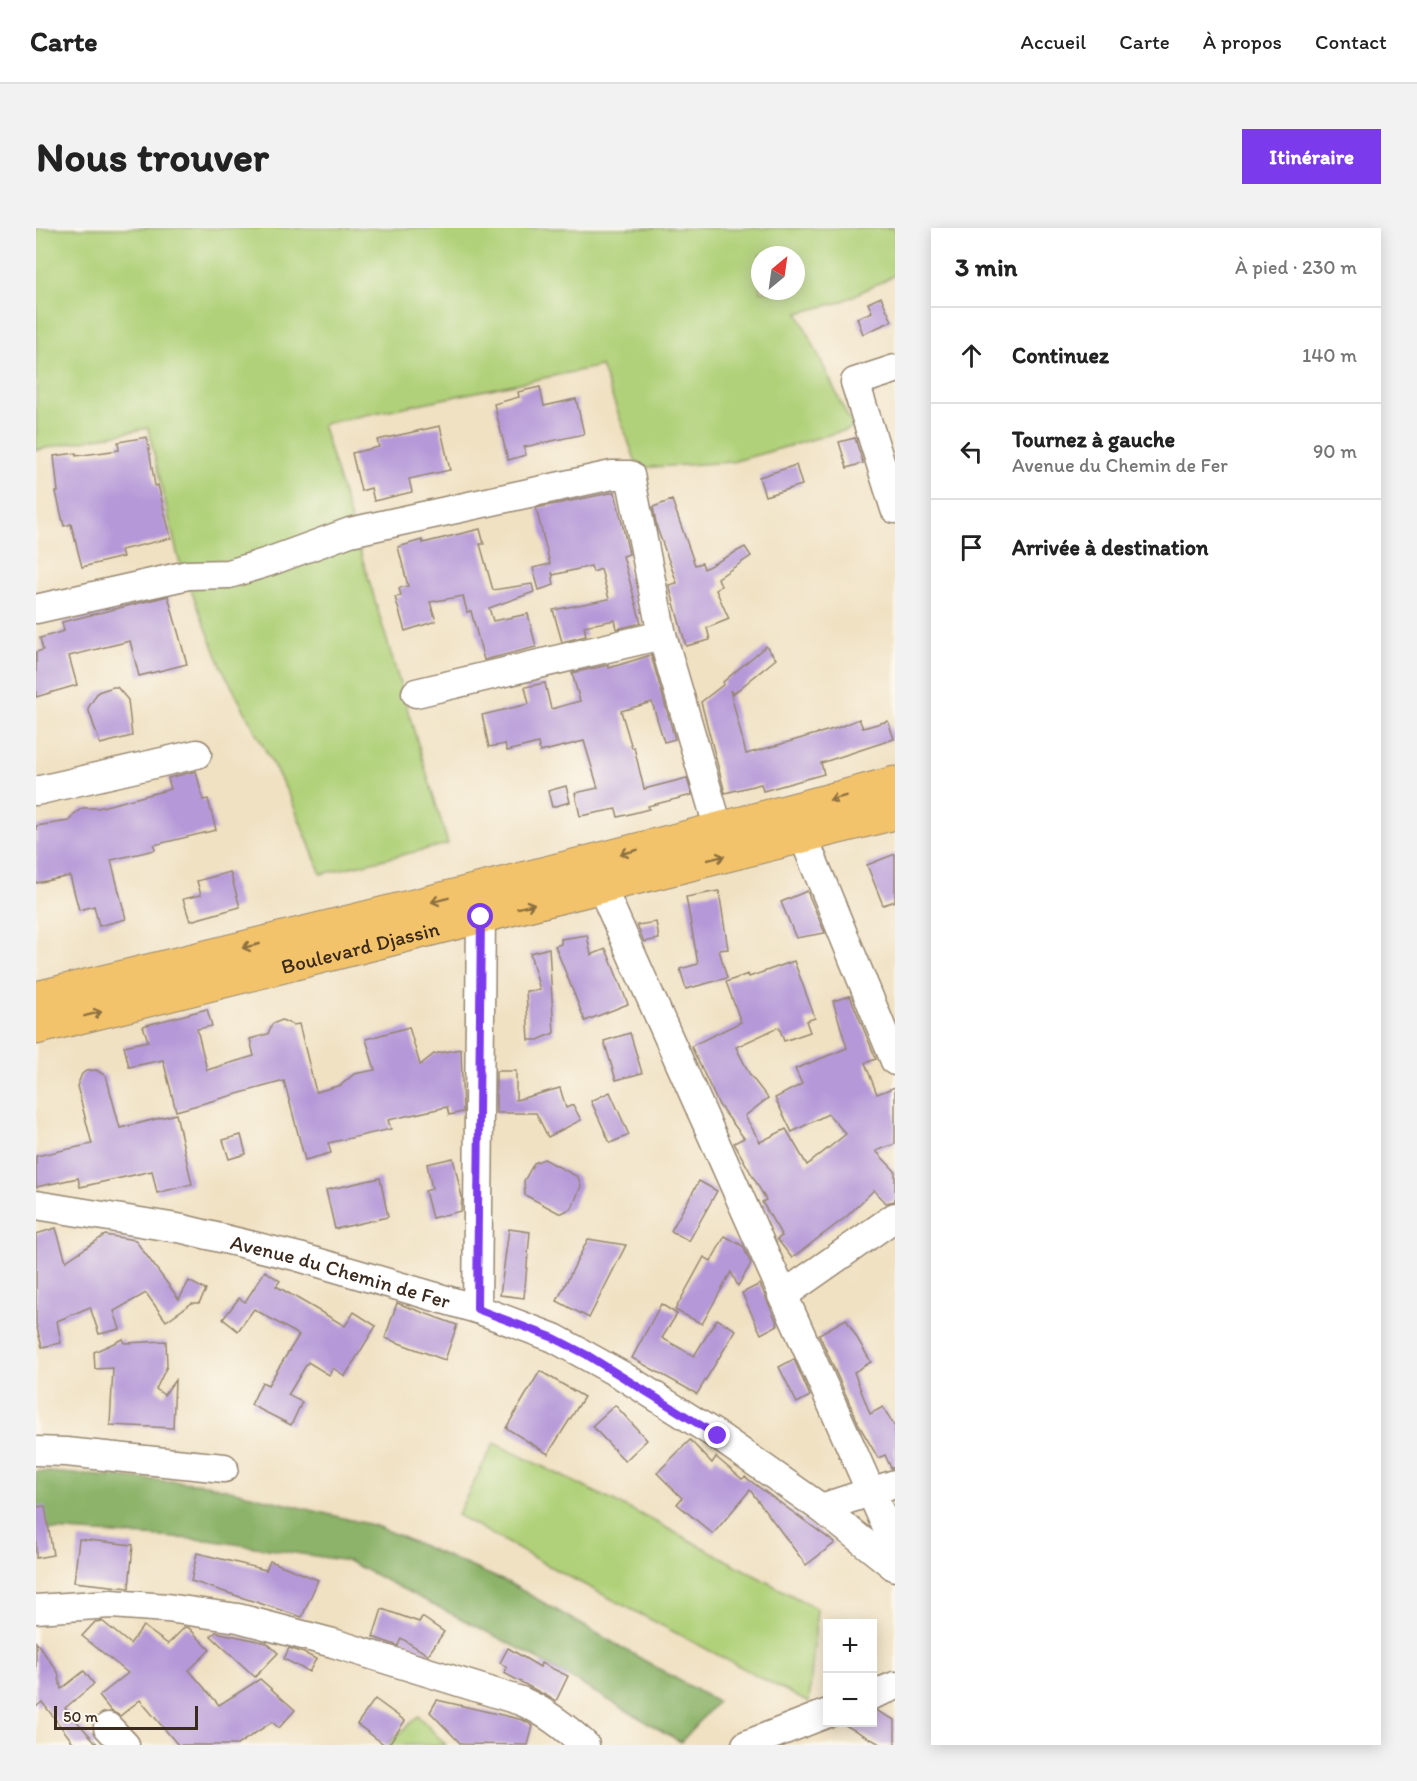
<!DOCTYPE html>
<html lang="fr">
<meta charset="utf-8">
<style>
body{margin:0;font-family:Itim,sans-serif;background:#f2f2f2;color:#222}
.controls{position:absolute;right:18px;bottom:18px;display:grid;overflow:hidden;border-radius:0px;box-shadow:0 3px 15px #0003}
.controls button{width:54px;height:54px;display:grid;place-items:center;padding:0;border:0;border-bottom:2px solid #e0e0e0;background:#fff;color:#222;font:30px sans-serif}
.compass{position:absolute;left:715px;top:18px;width:54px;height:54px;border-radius:50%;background:#fff;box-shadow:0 3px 15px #0003;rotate:29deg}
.scale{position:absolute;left:18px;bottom:15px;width:144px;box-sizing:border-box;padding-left:6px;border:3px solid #3b2a1e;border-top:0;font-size:16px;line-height:21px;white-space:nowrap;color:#3b2a1e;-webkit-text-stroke:4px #fbf7ec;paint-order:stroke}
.stop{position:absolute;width:18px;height:18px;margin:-14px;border:4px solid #7c3aed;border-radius:50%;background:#fff}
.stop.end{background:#7c3aed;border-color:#fff;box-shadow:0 2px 6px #0008}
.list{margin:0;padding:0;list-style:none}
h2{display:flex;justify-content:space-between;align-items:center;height:78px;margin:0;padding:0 24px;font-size:26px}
h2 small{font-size:20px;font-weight:400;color:#767676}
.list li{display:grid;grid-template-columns:39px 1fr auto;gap:18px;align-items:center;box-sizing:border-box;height:96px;padding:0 24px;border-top:2px solid #e0e0e0}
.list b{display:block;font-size:22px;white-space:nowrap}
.list p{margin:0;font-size:20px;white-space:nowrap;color:#767676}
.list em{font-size:20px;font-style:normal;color:#767676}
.icon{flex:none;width:33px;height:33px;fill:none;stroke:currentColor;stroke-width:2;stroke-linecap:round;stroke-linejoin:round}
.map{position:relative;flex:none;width:859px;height:1517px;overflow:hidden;border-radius:0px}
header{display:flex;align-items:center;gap:36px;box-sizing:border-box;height:84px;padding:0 30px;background:#fff;border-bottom:2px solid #e0e0e0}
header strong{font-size:28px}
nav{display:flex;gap:33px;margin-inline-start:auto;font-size:21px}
.intro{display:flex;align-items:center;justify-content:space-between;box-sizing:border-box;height:144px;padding:0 36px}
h1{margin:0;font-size:42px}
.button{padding:15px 27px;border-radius:0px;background:#7c3aed;color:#fff;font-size:21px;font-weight:700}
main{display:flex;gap:36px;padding:0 36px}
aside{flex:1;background:#fff;border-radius:0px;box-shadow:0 3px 15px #0003}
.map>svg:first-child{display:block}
</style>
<header>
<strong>Carte</strong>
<nav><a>Accueil</a><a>Carte</a><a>À propos</a><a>Contact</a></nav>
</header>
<div class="intro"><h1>Nous trouver</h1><a class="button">Itinéraire</a></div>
<main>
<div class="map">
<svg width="859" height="1517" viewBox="0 0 859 1517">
<rect width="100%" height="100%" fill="#fbf7ec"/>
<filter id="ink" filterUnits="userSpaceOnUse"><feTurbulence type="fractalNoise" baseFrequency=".0167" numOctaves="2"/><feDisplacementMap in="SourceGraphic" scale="12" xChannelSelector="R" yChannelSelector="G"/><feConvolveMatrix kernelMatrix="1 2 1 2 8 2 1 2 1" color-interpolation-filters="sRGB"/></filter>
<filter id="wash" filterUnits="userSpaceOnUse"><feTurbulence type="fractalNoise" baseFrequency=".008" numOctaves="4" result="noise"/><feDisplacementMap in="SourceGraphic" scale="24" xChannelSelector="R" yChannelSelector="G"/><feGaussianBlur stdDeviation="1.35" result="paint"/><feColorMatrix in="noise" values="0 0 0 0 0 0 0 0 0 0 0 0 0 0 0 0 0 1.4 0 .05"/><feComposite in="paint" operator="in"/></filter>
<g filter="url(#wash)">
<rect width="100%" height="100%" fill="#f0e1c2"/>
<g fill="#b0d179" stroke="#767e4c" stroke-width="1.5" fill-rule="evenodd">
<path d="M0 0H859V47L805 74 762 85 817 200 696 234 602 240 565 138 286 196 412 616 285 646 255 571 185 438 142 329 112 200 0 222ZM724 27H760V63H724Z"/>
<polygon points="458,1215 616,1292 781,1381 773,1475 509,1336 421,1287"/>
<polygon points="382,1488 410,1517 351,1517"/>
</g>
<polygon fill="#8cb369" stroke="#646e44" stroke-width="1.5" points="0,1243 170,1256 340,1298 473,1355 681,1474 645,1514 486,1422 312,1333 172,1312 0,1301"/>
<g id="blocks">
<g fill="#b598d8">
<polygon points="845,69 856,93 827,106 821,90 836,84 832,75"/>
<polygon points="504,159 508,178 540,171 548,206 488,219 490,227 472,232 458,176 483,169 482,164"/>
<polygon points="404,198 414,242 373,251 376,264 338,273 335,260 325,263 316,225 343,219 341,212"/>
<polygon points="111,209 119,258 122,257 135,310 85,322 87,329 46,339 35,296 28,298 20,264 22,264 18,228 40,225 40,228 83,222 82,214"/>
<polygon points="819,210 827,235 811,240 803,214"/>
<polygon points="760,237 766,257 729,268 723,249"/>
<polygon points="579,264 593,326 587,328 605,395 581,401 579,392 548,398 550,408 526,414 517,382 573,371 565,341 557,344 555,338 517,347 516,344 518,357 503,362 497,340 514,336 500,280"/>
<polygon points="636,272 659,337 666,335 668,341 709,319 715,328 682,350 685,358 680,362 693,391 671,400 674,412 650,418 633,357 641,355 621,300 617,279"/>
<polygon points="444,301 448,316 444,316 457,362 496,356 498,364 453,380 457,393 492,386 500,419 448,432 435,383 431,384 427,368 394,374 400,393 369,403 359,369 365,368 363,360 372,358 362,319 386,312 387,315"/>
<polygon points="132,368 151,436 103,448 94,413 33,428 41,457 0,469 0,424 7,422 4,410 28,403 26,394"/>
<polygon points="730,418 740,431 697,466 694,462 710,526 801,500 823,491 827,500 852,493 858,511 785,535 788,546 727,563 725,556 689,565 665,474 688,456 687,454"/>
<polygon points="615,427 639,511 628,514 616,474 585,483 596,520 598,519 608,561 651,550 656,567 612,578 613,581 582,589 580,581 544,588 539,565 562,560 548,513 504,524 502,515 471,523 469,516 453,519 446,487 493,476 489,459 509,455 515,481 544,473 536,445 572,437 573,440"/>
<polygon points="77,459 81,459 92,472 96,508 64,516 52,480 62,464"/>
<polygon points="160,543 167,572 172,571 180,602 118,617 119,622 75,632 90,691 63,698 58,678 43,682 34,648 0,655 0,598 33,593 38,586 47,580 62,580 135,561 132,550"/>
<polygon points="530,558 534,574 516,579 512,563"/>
<polygon points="859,626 859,673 847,677 831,637"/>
<polygon points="194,644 204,679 154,693 147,671 165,667 161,653"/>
<polygon points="683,663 692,721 683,722 691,750 650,761 644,741 662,736 650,669"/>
<polygon points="771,663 789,705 760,710 745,674"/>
<polygon points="620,694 623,711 608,714 601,697"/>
<polygon points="551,707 555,727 570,721 592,776 549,793 519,718 525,716 525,711"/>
<polygon points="513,720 518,805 502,812 493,812 490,763 504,762 494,725"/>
<polygon points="758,733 779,790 770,793 774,804 748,813 743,799 700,819 714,847 732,870 709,888 724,914 750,901 771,937 810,906 792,886 756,904 739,870 766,856 759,841 811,820 797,773 814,768 840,831 829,835 841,866 859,859 859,916 840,923 859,943 859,973 850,975 838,962 810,989 756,1030 741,1011 746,1008 726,974 730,972 698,915 708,910 683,877 655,818 705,794 690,754 712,746 713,749"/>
<polygon points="171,781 176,798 161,801 171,842 218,828 214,811 232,806 236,796 246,792 257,797 263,796 280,864 305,857 318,846 339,842 330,811 373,799 384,837 398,826 425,821 427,884 413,887 411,879 352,892 355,901 292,915 295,925 269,932 248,853 140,883 127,832 93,839 88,818 112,813 107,798"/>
<polygon points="594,805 606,845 580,852 568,813"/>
<polygon points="60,842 70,848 84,900 140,886 156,956 121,965 116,943 44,959 42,950 0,959 0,928 56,916 41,858 46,846 50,843"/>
<polygon points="460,843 480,843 480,872 524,860 530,880 537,877 545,892 512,909 500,885 460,885"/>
<polygon points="574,864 593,907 574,915 555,873"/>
<polygon points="205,907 210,926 193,931 187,912"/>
<polygon points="417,930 426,969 425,983 396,990 389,963 396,961 391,936"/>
<polygon points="508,931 542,949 545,958 536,980 526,985 523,985 489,967 488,953 498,935"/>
<polygon points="344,950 352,989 299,1001 290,962"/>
<polygon points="663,953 681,963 653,1013 635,1003"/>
<polygon points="20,1000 30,1033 69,1007 99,1012 143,1071 153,1053 170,1062 163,1075 156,1075 130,1093 110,1065 78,1083 84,1101 63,1106 54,1079 21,1093 25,1115 6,1119 0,1096 0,1006"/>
<polygon points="473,1001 494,1004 488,1070 464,1067"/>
<polygon points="689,1008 707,1018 715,1036 702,1058 695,1044 666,1096 639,1082 668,1029 675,1033"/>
<polygon points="552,1011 590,1017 553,1090 521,1073"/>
<polygon points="229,1043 244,1053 240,1058 309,1098 318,1084 340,1098 309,1148 297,1140 293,1147 272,1134 252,1167 266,1174 255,1197 215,1177 226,1154 232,1157 263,1107 218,1081 202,1103 187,1091 203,1070 209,1074"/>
<polygon points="724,1056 742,1097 725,1106 706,1065"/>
<polygon points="361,1075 421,1097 409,1132 349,1110"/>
<polygon points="625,1076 641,1086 626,1110 658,1128 681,1091 700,1102 661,1166 596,1130"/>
<polygon points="810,1091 835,1134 818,1144 834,1186 847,1179 859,1199 859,1240 855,1240 849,1227 842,1230 824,1199 783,1106"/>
<polygon points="87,1111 89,1115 130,1113 131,1138 120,1161 128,1167 139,1152 137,1200 74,1197 77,1140 59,1141 58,1124"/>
<polygon points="758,1131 774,1168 761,1175 743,1139"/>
<polygon points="504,1143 548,1169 512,1226 470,1200"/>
<polygon points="579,1177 611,1212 589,1233 556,1198"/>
<polygon points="654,1212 676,1235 680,1229 706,1251 709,1249 799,1315 770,1337 714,1262 677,1306 641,1276 646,1270 621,1245"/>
<polygon points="9,1278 17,1327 0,1330 0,1279"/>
<polygon points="43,1311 97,1317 93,1360 38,1354"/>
<polygon points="161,1325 230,1342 234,1333 282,1352 266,1389 155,1353"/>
<polygon points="346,1381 383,1394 386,1389 408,1404 392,1427 365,1410 362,1418 337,1409"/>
<polygon points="66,1393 94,1416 107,1398 132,1416 149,1399 153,1400 174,1422 153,1442 183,1477 224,1451 259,1482 243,1500 236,1494 201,1517 142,1517 104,1472 84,1488 75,1483 63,1468 92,1445 46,1408 59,1394"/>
<polygon points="180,1404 231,1415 242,1425 219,1449 175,1408"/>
<polygon points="0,1414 22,1444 25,1461 48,1443 58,1456 29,1480 62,1517 39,1517 6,1474 0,1479"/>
<polygon points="253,1420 268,1425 280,1431 273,1444 248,1431"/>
<polygon points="472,1420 504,1439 505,1435 532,1448 520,1473 468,1445 471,1440 464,1435"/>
<polygon points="339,1471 369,1493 352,1517 349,1517 321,1496"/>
<polygon points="401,1472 487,1492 497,1498 492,1517 425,1516 394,1484"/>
<polygon points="837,1483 841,1483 859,1492 859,1517 846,1517 805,1495 837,1494"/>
</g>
</g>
</g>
<g filter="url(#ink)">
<use href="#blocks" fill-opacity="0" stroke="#968670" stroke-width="1.5"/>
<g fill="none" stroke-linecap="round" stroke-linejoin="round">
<defs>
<g id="minor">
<polyline points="859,141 819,154 859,281"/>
<polyline points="0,381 152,347 193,346 232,334 314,304 576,247 594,247 626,407 683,602"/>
<polyline points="380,465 626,407"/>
<polyline points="0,563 161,526"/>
<polyline points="767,608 859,833"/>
<polyline points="565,658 859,1318"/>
<path id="s1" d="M0 977 147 1001 263 1029 441 1081 518 1110 587 1148 682 1208 785 1280 859 1339"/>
<polyline points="746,1068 859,989"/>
<polyline points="441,1081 445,689"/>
<polyline points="0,1223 30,1224 188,1240"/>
<polyline points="785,1280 859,1256"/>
<path d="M0 1381 75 1376 131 1380 202 1390 297 1415 485 1473C510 1484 529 1499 549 1517"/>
<polyline points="836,1467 859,1458"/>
<polyline points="72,1499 89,1517"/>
<polyline points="710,1517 792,1485"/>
</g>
<g id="highway">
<path d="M0 770C287 701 574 631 859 555"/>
<path id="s2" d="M0 800 859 585"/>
</g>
</defs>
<use href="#minor" stroke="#968670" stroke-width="31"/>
<use href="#highway" stroke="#968670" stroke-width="35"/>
<use href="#minor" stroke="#fff" stroke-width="28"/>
<use href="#highway" stroke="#f2c36a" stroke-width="33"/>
</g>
<defs><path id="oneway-shaft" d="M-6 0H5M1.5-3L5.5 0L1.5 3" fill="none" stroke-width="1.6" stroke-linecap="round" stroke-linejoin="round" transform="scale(1.5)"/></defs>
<g stroke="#8d6f40">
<use href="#oneway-shaft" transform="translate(802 570) rotate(165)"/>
<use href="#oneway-shaft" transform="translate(593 624) rotate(166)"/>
<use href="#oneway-shaft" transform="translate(680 630) rotate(-14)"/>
<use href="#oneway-shaft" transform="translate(404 672) rotate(166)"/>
<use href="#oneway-shaft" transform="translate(490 678) rotate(-15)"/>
<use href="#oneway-shaft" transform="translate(215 718) rotate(167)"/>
<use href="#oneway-shaft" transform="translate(57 786) rotate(-14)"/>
</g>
</g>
<g fill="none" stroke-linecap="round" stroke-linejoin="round" filter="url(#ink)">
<polyline stroke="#7c3aed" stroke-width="8" points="445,689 441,1081 518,1110 551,1127 682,1208"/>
</g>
<g text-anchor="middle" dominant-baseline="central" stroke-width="4.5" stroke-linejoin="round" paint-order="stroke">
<g font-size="21" fill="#3b2a1e" stroke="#fbf7ec">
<text stroke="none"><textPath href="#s2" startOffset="334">Boulevard Djassin</textPath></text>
<text stroke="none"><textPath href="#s1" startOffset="312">Avenue du Chemin de Fer</textPath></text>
</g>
</g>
</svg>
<div class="controls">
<button>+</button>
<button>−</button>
</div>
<svg class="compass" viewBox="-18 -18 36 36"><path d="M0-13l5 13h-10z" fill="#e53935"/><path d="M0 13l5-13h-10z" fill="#767676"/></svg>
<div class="scale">50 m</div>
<div class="stop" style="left:445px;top:689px"></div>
<div class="stop end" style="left:682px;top:1208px"></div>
</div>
<aside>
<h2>3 min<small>À pied · 230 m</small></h2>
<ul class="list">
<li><svg class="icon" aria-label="ahead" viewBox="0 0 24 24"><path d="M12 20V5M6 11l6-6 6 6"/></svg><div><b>Continuez</b></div><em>140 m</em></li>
<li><svg class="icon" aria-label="left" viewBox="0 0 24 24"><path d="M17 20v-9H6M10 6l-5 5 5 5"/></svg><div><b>Tournez à gauche</b><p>Avenue du Chemin de Fer</p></div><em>90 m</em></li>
<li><svg class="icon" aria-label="arrive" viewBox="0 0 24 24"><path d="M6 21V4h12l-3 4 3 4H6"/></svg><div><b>Arrivée à destination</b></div></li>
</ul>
</aside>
</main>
